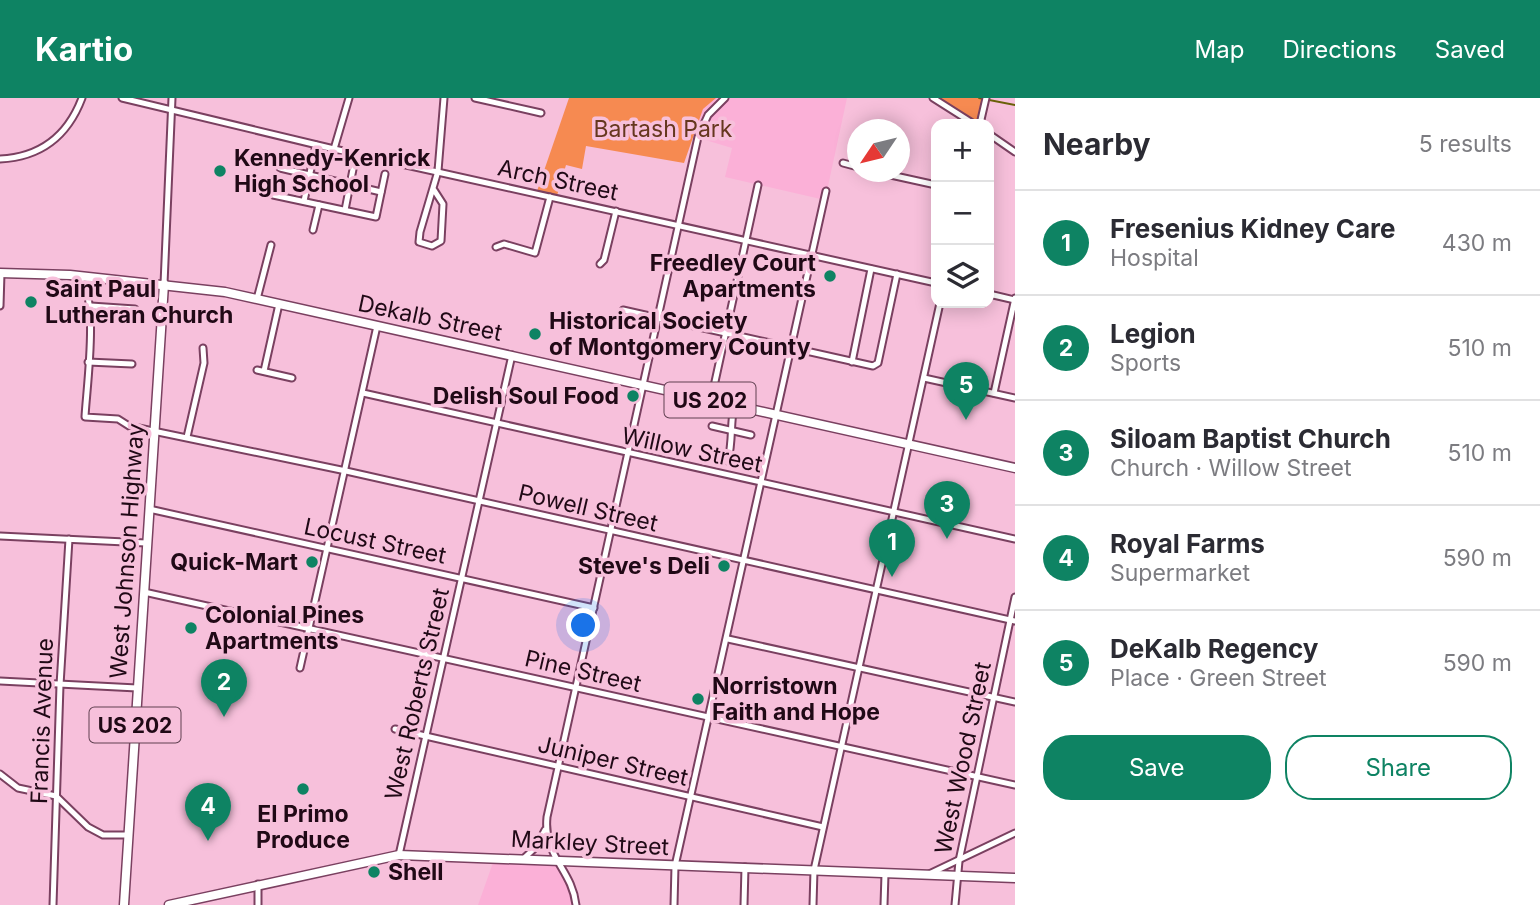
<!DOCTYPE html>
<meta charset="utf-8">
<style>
body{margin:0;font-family:Inter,sans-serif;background:#f7f7f7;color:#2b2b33}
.controls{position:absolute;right:21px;top:21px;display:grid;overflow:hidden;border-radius:14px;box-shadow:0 4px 18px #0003}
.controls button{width:63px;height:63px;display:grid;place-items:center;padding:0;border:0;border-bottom:2px solid #e1e1e2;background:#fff;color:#2b2b33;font:35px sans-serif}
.compass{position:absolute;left:847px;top:21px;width:63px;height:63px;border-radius:50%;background:#fff;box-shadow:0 4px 18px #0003;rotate:235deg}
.you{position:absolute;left:584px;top:528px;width:24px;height:24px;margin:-18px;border:5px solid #fff;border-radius:50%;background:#1a73e8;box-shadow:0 0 0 10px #1a73e833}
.badge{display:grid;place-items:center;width:46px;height:46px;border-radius:50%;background:#0e8363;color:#fff;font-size:23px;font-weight:700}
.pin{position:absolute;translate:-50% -58px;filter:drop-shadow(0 2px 4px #0008)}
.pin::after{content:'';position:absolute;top:37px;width:24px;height:21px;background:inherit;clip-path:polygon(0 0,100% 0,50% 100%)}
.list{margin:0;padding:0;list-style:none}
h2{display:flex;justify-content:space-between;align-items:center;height:91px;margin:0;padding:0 28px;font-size:30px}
h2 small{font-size:23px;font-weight:400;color:#7c7c81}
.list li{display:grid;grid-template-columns:46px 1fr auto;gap:21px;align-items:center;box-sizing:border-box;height:105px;padding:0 28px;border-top:2px solid #e1e1e2}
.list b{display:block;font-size:26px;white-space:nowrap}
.list p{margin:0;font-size:23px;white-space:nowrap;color:#7c7c81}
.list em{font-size:23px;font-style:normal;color:#7c7c81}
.actions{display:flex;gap:14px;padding:21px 28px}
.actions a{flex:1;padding:16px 0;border:2px solid #0e8363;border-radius:28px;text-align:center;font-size:24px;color:#0e8363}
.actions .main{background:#0e8363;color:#fff}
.icon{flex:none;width:38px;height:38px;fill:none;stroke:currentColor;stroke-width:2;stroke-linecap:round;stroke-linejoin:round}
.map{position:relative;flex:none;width:1015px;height:807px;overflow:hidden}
header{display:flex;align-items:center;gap:42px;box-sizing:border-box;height:98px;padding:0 35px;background:#0e8363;color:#fff}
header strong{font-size:33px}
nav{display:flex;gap:38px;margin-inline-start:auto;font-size:24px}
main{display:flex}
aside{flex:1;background:#fff}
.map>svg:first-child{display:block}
</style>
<header>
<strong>Kartio</strong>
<nav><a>Map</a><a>Directions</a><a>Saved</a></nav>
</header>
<main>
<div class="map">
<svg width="1015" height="807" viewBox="0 0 1015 807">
<rect width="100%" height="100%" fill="#f7c0db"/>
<g fill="#fbb0d7">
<polygon points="716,0 847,0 825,102 725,79 732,50 692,38 703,11"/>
<polygon points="495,759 559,764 576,807 478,807"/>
</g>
<g fill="#f68a51">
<polygon points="569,0 716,0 703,11 684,65 586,48 582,71 566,67 556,101 536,96"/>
<polygon points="933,0 986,0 980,26 974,26"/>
</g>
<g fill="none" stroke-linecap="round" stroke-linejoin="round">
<polyline stroke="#6a6009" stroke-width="2" points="979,0 1015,7"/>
<defs>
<g id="minor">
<polyline points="122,0 334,51 936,185"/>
<polyline points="475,0 541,15"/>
<polyline points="933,0 974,26"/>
<polyline points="980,26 986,0"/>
<polyline points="989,36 1015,54"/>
<polyline points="334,51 349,0"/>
<path d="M0 61C41 59 68 37 82 0"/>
<polyline points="843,65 858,69"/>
<polyline points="280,70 381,94"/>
<polyline points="877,74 936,87"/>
<polyline points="434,92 443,106 441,143 432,148 419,144 420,134 438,73 444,0"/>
<polyline points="273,97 376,119 385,76"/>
<polyline points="304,103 316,47"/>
<polyline points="345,112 356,56"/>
<polyline points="313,132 319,107"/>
<polyline points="496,149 504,146 535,155 550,99"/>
<polyline points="600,166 604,162 616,113"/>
<path d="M77 180C101 189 86 294 85 319L118 321 129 328 346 373 1015 523"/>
<polyline points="164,186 172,0"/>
<polyline points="989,196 1015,202"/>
<polyline points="257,201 271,147"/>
<polyline points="0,208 1,175"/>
<polyline points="91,208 135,211"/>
<polyline points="623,212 873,268 878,265 897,176"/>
<polyline points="88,264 132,266"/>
<polyline points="852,264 871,171"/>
<polyline points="257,272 292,280"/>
<polyline points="264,273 279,206"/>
<polyline points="924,280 1015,300"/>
<polyline points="363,295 1015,441"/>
<polyline points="994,295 1015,200"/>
<polyline points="711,302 758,87"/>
<polyline points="712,328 751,337"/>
<polyline points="187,339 204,265 203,250"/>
<path d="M728 363C733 341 730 328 734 307"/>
<polyline points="149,411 594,510"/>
<polyline points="0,438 146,445"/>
<polyline points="144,494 1015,687"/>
<polyline points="728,541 1015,604"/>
<polyline points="300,570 377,228"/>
<polyline points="0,583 137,590"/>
<polyline points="395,631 823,729"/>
<polyline points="0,676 18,690 56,698 88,729 103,737 128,737"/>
<polyline points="399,757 512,257"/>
<polyline points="522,762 536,749 545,732"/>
<polyline points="929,776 1015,735"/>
<polyline points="53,807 60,587 69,441"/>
<polyline points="258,807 258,786"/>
<path d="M576 807C572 771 543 759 547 719L698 39 708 17 725 0"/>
<polyline points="674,807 675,768 826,93"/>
<polyline points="744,807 745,769"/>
<polyline points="813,807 814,772 940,205"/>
<polyline points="884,807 885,776"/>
<polyline points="955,807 959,763 1015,499"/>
</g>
<g id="highway">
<polyline points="0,175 70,177 225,194 1015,370"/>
<polyline points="124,807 164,186"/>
<polyline points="169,807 399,757 1015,780"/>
</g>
</defs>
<use href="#minor" stroke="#7a4060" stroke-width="9"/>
<use href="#highway" stroke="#7a4060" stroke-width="11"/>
<use href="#minor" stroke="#fff" stroke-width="5"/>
<use href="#highway" stroke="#fff" stroke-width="8"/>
</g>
<g fill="#0e8363" stroke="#f7c0db" stroke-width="2.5">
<circle cx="220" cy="73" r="7"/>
<circle cx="830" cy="178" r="7"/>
<circle cx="31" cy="204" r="7"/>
<circle cx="535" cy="236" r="7"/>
<circle cx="633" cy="298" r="7"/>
<circle cx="312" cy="464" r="7"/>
<circle cx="724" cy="468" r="7"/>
<circle cx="191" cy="530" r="7"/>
<circle cx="698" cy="601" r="7"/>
<circle cx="303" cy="691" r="7"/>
<circle cx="374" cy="774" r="7"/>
</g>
<g text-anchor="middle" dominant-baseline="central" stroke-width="7" stroke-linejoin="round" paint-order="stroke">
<g fill="#f7c0db" stroke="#604051" stroke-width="2">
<rect x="664.5" y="284.5" width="91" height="35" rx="5"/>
<rect x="89.5" y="609.5" width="91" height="35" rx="5"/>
</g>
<g font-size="21" font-weight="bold" fill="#200916">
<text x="710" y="302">US 202</text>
<text x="135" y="627">US 202</text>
</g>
<g font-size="23" fill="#65371e" stroke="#f7c0db">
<text x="663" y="31">Bartash Park</text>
</g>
<g font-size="23" font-weight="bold" fill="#200916" stroke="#f7c0db" text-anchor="start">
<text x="234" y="60">Kennedy-Kenrick<tspan x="234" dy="26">High School</tspan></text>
<text x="816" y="165" text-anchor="end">Freedley Court<tspan x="816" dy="26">Apartments</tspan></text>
<text x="45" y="191">Saint Paul<tspan x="45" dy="26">Lutheran Church</tspan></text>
<text x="549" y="223">Historical Society<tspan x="549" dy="26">of Montgomery County</tspan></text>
<text x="619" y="298" text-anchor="end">Delish Soul Food</text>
<text x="298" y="464" text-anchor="end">Quick-Mart</text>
<text x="710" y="468" text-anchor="end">Steve's Deli</text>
<text x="205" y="517">Colonial Pines<tspan x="205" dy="26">Apartments</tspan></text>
<text x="712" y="588">Norristown<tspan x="712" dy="26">Faith and Hope</tspan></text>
<text x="303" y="716" text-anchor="middle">El Primo<tspan x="303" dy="26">Produce</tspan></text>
<text x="388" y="774">Shell</text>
</g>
<g font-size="23" fill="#200916" stroke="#f7c0db">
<text transform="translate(558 82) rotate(12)">Arch Street</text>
<text transform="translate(430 220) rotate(12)">Dekalb Street</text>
<text transform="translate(692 352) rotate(12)">Willow Street</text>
<text transform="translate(588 410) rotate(13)">Powell Street</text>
<text transform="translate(375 443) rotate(12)">Locust Street</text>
<text transform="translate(127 453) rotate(-86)">West Johnson Highway</text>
<text transform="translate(583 573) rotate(13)">Pine Street</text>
<text transform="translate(417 596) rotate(-77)">West Roberts Street</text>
<text transform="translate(42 623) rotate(-88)">Francis Avenue</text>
<text transform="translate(963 660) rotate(-78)">West Wood Street</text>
<text transform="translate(613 663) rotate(13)">Juniper Street</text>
<text transform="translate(590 745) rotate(3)">Markley Street</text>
</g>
</g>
</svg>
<div class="controls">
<button>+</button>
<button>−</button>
<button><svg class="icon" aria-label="layers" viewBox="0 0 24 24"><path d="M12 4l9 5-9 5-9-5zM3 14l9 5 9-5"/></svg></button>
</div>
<svg class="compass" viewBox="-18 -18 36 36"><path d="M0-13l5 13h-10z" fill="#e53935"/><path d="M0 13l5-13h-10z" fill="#7c7c81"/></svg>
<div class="you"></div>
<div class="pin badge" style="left:892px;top:479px">1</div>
<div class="pin badge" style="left:224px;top:619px">2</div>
<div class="pin badge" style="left:947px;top:441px">3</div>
<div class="pin badge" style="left:208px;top:743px">4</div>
<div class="pin badge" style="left:966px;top:322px">5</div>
</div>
<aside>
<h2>Nearby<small>5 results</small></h2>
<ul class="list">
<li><span class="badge">1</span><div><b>Fresenius Kidney Care</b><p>Hospital</p></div><em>430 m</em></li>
<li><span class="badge">2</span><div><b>Legion</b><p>Sports</p></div><em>510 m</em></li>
<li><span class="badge">3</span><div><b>Siloam Baptist Church</b><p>Church · Willow Street</p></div><em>510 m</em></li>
<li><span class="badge">4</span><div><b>Royal Farms</b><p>Supermarket</p></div><em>590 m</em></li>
<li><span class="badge">5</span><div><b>DeKalb Regency</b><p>Place · Green Street</p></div><em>590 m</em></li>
</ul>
<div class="actions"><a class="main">Save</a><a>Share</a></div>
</aside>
</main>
